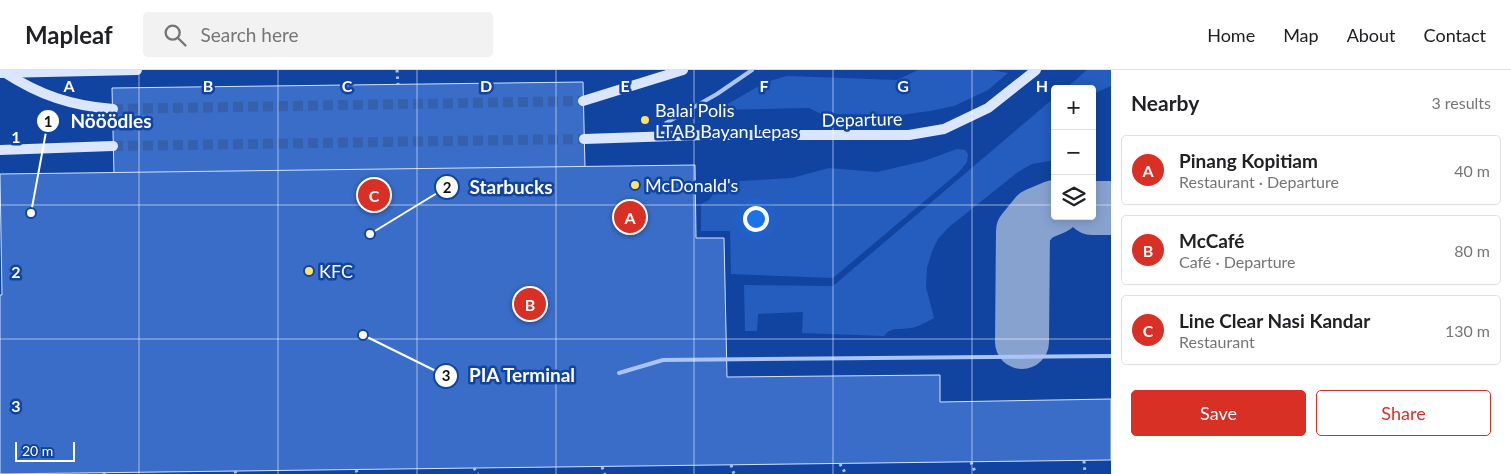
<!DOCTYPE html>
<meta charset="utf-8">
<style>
body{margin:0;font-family:Lato,sans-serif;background:#f2f2f2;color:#202124}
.controls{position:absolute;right:15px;top:15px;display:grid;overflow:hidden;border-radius:5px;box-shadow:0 2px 12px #0003}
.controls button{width:45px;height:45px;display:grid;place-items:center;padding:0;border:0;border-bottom:1px solid #e0e0e0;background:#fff;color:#202124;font:25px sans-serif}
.scale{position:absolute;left:15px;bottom:12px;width:60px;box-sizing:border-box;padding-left:5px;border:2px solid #fff;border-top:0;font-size:14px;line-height:18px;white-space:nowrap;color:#fff;-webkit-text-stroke:4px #1144a0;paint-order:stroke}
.you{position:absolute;left:755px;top:148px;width:18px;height:18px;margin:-12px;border:4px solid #fff;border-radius:50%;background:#1a73e8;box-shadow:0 0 0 8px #1a73e833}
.badge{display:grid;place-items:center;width:32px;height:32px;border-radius:50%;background:#d93025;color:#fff;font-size:16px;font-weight:700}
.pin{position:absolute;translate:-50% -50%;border:2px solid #fff;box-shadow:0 1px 5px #0006}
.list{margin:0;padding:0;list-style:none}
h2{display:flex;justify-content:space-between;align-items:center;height:65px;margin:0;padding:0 20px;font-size:21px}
h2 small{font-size:16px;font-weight:400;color:#757577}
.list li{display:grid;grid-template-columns:32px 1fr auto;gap:15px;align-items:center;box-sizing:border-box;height:70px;margin:0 10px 10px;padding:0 10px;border:1px solid #e0e0e0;border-radius:5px}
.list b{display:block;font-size:19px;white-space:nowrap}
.list p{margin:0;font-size:16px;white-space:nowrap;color:#757577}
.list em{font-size:16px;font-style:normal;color:#757577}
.actions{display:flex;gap:10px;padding:15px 20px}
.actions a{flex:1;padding:11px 0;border:1px solid #d93025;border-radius:5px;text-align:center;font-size:18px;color:#d93025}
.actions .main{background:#d93025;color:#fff}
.icon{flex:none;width:28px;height:28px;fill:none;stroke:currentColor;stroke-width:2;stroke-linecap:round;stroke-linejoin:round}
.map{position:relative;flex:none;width:1111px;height:404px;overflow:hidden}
header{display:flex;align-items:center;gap:30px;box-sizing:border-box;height:70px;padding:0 25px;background:#fff;border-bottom:1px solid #e0e0e0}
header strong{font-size:24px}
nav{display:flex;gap:28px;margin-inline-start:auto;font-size:18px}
.search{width:350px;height:45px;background:#f2f2f2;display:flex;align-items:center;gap:12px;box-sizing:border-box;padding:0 18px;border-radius:5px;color:#757577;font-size:19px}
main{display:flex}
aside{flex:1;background:#fff}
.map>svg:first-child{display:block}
</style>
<header>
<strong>Mapleaf</strong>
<div class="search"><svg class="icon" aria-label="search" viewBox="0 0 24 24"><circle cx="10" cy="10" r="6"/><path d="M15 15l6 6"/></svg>Search here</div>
<nav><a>Home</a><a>Map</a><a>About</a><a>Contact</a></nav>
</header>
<main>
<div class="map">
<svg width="1111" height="404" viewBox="0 0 1111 404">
<rect width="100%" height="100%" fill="#1144a0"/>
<g fill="#245dbe">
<polygon points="918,0 991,0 1008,3 988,20 954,36 930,41 900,45 821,44 809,38 717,40 766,12 787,6 897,10"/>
<polygon points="1087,0 1111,0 1111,16 1093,24 1094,91 1092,91 1092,19 1065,19"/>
<path d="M1055 27V90L1032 94 1018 102 949 157 938 169 932 181 927 198 926 217 934 248C928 251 921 255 915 257 903 261 892 255 884 266L802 263 803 242 758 244 757 261H745L744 215 833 216Z"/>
<polygon points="957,79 965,80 968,84 967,92 959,102 833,208 731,204 730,161 701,161 701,134 709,130 713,124 723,116 741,111 792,108 829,98 877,102 924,91"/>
</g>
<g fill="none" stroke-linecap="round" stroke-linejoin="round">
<g stroke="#88a2d0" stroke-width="54">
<polyline points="1092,138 1111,138"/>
<polyline points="1022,272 1023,161 1036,145 1055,137"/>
</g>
</g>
<g fill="#3a6dc7" stroke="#d2e2fe">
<polygon points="583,12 586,141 115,148 112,18"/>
<polygon points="695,95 696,168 724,168 727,307 940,305 940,332 1111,329 1111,390 0,404 0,225 2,225 0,104"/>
</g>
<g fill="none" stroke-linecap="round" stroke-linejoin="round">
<g stroke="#3560ae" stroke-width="10" stroke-dasharray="10 5" stroke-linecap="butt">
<polyline points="113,39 583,31"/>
<polyline points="113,76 584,69"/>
</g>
<g stroke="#a9c5f5" stroke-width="3" stroke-dasharray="2.5 4" stroke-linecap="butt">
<polyline points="397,0 398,14"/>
<polyline points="1084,391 1085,404"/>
<polyline points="971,392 976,404"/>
<polyline points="840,394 846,404"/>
<polyline points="731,395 734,404"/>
<polyline points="602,397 605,404"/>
<polyline points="474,398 478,404"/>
<polyline points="356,400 358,404"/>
<polyline points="235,401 236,404"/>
<polyline points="104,403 104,404"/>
</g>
<g stroke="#a9c5f5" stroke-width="4">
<polyline points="666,53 717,24 752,0"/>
<polyline points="619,303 663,290 1111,286"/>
</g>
<g stroke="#d9e6fd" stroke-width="10">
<path d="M4 2C39 25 72 36 113 39"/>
<polyline points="0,3 137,0"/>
<polyline points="583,31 683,0"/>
<polyline points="584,69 704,65 909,65 944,59 988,38 1036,0"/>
<polyline points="0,80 113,76"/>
</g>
</g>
<path fill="none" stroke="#fff" stroke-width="1" stroke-opacity="0.55" d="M139 0V404M278 0V404M417 0V404M556 0V404M694 0V404M833 0V404M972 0V404M0 135H1055M1092 135H1111M0 269H1111"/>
<g fill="#ffe16d" stroke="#1144a0" stroke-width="2">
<circle cx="645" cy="50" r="5"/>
<circle cx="635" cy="115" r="5"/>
<circle cx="309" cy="201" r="5"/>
</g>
<g text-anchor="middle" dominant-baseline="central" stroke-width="5" stroke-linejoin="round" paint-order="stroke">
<g font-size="18" fill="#fff" stroke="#1144a0" text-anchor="start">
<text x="655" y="40">Balai Polis<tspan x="655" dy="21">LTAB Bayan Lepas</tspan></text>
<text x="645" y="115">McDonald's</text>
<text x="319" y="201">KFC</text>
</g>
<g font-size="18" fill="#fff" stroke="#1144a0">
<text transform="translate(862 49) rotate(-1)">Departure</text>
</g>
</g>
<g font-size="16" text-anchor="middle" font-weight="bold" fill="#fff" stroke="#1144a0" stroke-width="5" stroke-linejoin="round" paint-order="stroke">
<text x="69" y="22">A</text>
<text x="208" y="22">B</text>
<text x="347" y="22">C</text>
<text x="486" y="22">D</text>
<text x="625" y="22">E</text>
<text x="764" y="22">F</text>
<text x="903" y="22">G</text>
<text x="1042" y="22">H</text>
<text x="16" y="73">1</text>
<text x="16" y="208">2</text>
<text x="16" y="342">3</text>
</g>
<path fill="none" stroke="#fff" stroke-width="2" d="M31 143L48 51M370 164L447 117M363 265L446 306"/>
<g fill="#fff" stroke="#1144a0" stroke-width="2">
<circle cx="31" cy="143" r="5"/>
<circle cx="370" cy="164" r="5"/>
<circle cx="363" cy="265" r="5"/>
<circle cx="48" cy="51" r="12"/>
<circle cx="447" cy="117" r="12"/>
<circle cx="446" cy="306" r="12"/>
</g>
<g font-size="15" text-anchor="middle" font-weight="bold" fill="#111">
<text x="48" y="57">1</text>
<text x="447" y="123">2</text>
<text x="446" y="311">3</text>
</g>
<g font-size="19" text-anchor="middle" font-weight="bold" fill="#fff" stroke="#1144a0" stroke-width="5" stroke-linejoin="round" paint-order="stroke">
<text x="111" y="58">Nööödles</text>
<text x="511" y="124">Starbucks</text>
<text x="522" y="312">PIA Terminal</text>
</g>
</svg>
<div class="controls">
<button>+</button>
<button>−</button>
<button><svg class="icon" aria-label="layers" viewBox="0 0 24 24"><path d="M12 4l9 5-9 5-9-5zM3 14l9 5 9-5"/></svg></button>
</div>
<div class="scale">20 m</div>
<div class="you"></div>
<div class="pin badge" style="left:630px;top:147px">A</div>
<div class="pin badge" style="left:530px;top:234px">B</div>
<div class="pin badge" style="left:374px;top:125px">C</div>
</div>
<aside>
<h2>Nearby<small>3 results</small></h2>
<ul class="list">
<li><span class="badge">A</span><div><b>Pinang Kopitiam</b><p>Restaurant · Departure</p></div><em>40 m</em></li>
<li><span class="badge">B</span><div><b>McCafé</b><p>Café · Departure</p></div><em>80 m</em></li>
<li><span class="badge">C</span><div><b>Line Clear Nasi Kandar</b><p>Restaurant</p></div><em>130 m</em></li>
</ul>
<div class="actions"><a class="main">Save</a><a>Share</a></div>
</aside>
</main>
